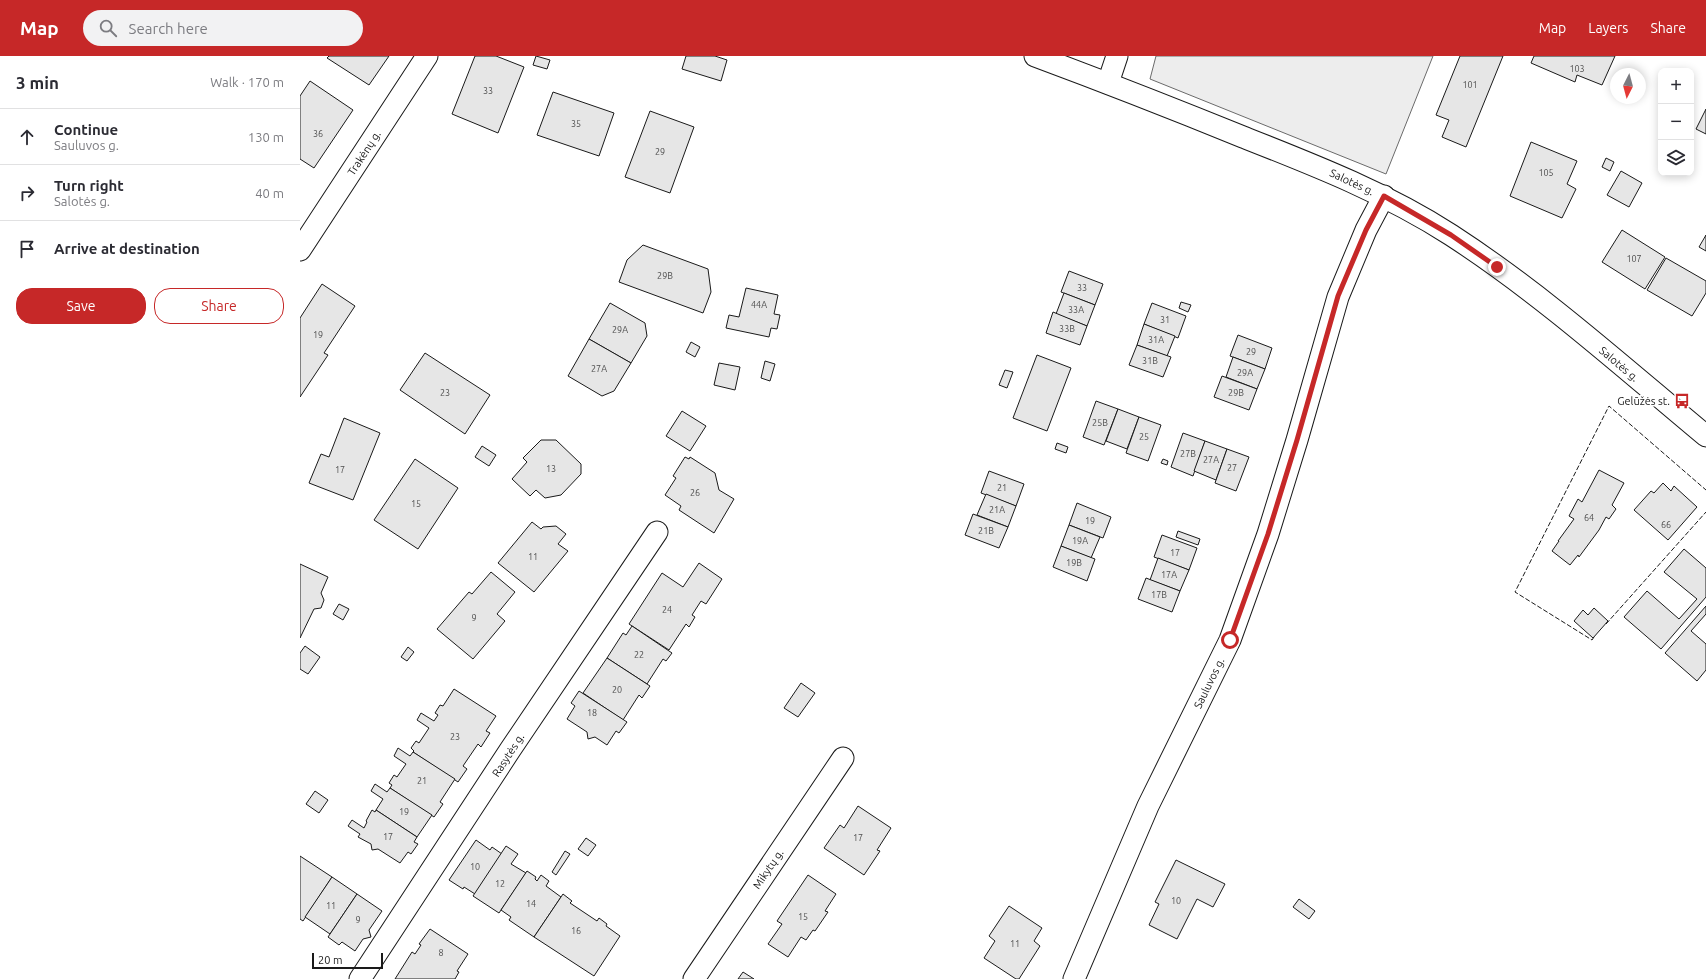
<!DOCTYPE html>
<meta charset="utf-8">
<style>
body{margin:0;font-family:Ubuntu,sans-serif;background:#f2f2f3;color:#2b2b33}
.controls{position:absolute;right:12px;top:12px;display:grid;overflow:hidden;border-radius:8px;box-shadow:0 2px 10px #0003}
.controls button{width:36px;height:36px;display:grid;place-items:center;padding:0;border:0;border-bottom:1px solid #e1e1e2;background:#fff;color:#2b2b33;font:20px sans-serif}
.compass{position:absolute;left:1310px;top:12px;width:36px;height:36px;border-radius:50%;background:#fff;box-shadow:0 2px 10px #0003;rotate:186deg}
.scale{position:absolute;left:12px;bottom:10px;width:71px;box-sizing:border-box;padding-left:4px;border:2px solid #1a1a1a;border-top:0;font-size:11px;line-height:14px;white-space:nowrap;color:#1a1a1a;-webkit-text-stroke:3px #fff;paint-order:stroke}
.stop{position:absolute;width:12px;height:12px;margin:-9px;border:3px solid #c62828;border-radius:50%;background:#fff}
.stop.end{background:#c62828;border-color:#fff;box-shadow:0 1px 4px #0008}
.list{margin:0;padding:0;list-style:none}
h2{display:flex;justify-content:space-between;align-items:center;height:52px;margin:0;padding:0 16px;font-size:17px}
h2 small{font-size:13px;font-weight:400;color:#7c7c81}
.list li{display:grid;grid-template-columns:26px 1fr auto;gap:12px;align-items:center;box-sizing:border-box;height:56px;padding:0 16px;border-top:1px solid #e1e1e2}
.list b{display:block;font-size:15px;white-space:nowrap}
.list p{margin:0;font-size:13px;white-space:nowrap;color:#7c7c81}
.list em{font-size:13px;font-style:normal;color:#7c7c81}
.actions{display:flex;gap:8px;padding:12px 16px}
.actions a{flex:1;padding:9px 0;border:1px solid #c62828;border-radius:16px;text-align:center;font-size:14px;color:#c62828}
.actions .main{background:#c62828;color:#fff}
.icon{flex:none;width:22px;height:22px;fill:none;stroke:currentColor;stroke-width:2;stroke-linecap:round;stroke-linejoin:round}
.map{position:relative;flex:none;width:1406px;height:923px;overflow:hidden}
header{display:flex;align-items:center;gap:24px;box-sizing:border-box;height:56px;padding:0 20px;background:#c62828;color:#fff}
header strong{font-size:19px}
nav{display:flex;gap:22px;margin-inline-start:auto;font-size:14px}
.search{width:280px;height:36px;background:#f2f2f3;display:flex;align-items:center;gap:10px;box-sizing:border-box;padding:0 14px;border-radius:22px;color:#7c7c81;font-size:15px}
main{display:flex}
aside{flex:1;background:#fff}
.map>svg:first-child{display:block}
</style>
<header>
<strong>Map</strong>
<div class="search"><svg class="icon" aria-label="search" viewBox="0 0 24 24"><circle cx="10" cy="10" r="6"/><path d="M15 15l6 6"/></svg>Search here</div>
<nav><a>Map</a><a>Layers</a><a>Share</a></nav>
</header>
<main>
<aside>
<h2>3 min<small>Walk · 170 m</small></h2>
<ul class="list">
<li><svg class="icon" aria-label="ahead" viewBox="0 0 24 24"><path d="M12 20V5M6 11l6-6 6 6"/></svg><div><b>Continue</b><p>Sauluvos g.</p></div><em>130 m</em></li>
<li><svg class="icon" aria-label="right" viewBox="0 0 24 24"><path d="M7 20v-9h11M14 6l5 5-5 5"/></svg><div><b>Turn right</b><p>Salotės g.</p></div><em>40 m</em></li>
<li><svg class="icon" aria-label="arrive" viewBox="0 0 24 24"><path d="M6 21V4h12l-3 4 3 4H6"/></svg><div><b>Arrive at destination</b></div></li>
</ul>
<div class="actions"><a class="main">Save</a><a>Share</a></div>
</aside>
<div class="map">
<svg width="1406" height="923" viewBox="0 0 1406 923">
<rect width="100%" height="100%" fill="#fff"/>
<polygon fill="#ededed" stroke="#6a6a6a" points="856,0 1133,0 1086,118 850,23"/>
<g fill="#e6e6e6" stroke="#1a1a1a">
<polygon points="29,0 89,0 69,29 27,2"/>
<polygon points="175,0 196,0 224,11 198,77 152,58"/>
<polygon points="236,0 250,4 247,13 233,9"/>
<polygon points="386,0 415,0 427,4 421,25 382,13"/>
<polygon points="1160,0 1203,0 1166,91 1142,81 1149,64 1136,59"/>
<polygon points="1234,0 1315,0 1302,29 1277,19 1275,26 1231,7"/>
<polygon points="10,25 53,54 14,112 0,103 0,40"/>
<polygon points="253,36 314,57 299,100 237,79"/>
<polygon points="1406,53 1406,78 1396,73"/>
<polygon points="350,55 394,71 370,137 325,121"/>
<polygon points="1231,86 1277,105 1267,128 1276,133 1262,162 1210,140"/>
<polygon points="1306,102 1314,106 1310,115 1302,111"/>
<polygon points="1321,115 1342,127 1329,151 1307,139"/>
<polygon points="1322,174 1365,201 1345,233 1302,206"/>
<polygon points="1406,179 1406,195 1399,191"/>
<polygon points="343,189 408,213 411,236 403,257 319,226 327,204"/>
<polygon points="1366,202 1406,225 1406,237 1392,260 1347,234"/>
<polygon points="769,215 803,228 795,249 761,236"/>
<polygon points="22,228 55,250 24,297 28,299 0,341 0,262"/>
<polygon points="446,232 478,239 474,258 480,259 477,273 471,272 469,281 426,272 429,259 439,261"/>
<polygon points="764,237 795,249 787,270 756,258"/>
<polygon points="881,246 891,249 888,256 879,252"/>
<polygon points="310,247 345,267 347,280 331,307 289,283"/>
<polygon points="852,247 886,260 878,282 844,268"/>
<polygon points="753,256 787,270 780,289 746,277"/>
<polygon points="844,268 875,280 867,300 837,289"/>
<polygon points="938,279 972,292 965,313 930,300"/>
<polygon points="289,283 331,307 314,335 302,340 268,320"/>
<polygon points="391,286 400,291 395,301 386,296"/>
<polygon points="837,289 871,301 863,321 829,309"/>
<polygon points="125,297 190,339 165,378 100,334"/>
<polygon points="737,299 771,312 747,375 713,362"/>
<polygon points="933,301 965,313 957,333 926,321"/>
<polygon points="465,305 475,308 470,325 461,322"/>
<polygon points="419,307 440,311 435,334 414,329"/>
<polygon points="705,314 713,316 707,332 699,329"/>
<polygon points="922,320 957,333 949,354 914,341"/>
<polygon points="796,345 818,353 804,389 783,381"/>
<polygon points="818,353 839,361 827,393 806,385"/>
<polygon points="382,355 406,370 390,395 366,380"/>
<polygon points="839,361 861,369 848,405 826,397"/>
<polygon points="44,362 80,377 53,444 9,427 21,398 29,401"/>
<polygon points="883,377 905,385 893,420 871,411"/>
<polygon points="241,384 256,384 281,408 281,418 261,439 245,442 236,434 230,440 212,423 227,406 223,402"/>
<polygon points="905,385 927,393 916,424 894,415"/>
<polygon points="757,387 768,391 766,397 755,393"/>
<polygon points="182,390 196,399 189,410 175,401"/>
<polygon points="927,393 949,401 936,435 915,427"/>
<polygon points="385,401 389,403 390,401 415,417 419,434 434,443 414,477 379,454 381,450 365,439 376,422 373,420"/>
<polygon points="115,403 158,432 118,493 74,464"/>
<polygon points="863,403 868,405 867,409 861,407"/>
<polygon points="1299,414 1324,427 1312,449 1316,453 1309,463 1306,461 1299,474 1279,501 1278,499 1270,509 1252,495 1259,485 1258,485 1274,463 1269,460 1278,443 1282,446"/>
<polygon points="689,415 724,428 716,450 681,437"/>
<polygon points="1363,427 1371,435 1374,430 1397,451 1368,484 1334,454 1351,435 1354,437"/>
<polygon points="686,438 716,450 708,471 677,459"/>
<polygon points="777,447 811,461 803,482 769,469"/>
<polygon points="673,458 708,471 699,492 665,479"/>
<polygon points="232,466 241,473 243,471 256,470 266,478 258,488 268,495 234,536 198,507"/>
<polygon points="769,469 800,481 791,502 761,490"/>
<polygon points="878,475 900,483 898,489 876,481"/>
<polygon points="862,479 897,492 889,514 854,501"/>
<polygon points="761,490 795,503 787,525 753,511"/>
<polygon points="1384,493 1406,512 1406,541 1361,593 1324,561 1347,535 1379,563 1397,543 1364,516"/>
<polygon points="858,502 889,514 880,535 850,524"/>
<polygon points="399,507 422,523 406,548 401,545 392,559 395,561 389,571 386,568 369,594 329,568 362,517 383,531"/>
<polygon points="0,508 28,521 21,537 24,544 21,552 14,553 0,582"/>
<polygon points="191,516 215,536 197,558 205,565 173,603 137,573 169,536 172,538"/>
<polygon points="846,522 880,535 872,556 838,543"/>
<polygon points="39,548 49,553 43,564 33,558"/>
<polygon points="1406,550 1406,558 1391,575 1406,588 1406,614 1397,625 1365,597"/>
<polygon points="1294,552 1308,565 1293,582 1274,565 1283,554 1288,559"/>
<polygon points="332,570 372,597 366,605 363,603 347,628 307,602 323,577 326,579"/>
<polygon points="5,590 20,601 8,618 0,613 0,597"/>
<polygon points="108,591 114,596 107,605 101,601"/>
<polygon points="307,602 350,630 342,642 339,639 323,664 283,637"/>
<polygon points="501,627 515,637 498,661 484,652"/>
<polygon points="154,633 196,660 186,675 190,677 181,691 178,688 163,710 167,713 158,726 113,696 114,695 111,692 116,685 119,687 129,672 117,664 121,657 134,665 138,659 135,657 140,649 143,650"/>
<polygon points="279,635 327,666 319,677 316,675 307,689 295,681 288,683 287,676 267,663 275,650 271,647"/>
<polygon points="98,692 110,700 113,696 155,723 140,746 143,748 134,761 90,732 92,729 89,727 94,719 97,721 106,708 94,700"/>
<polygon points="75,728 87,736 90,732 132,759 117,781 76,754 83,743 71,735"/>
<polygon points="15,735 28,744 19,757 6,748"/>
<polygon points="558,750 591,772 577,794 580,795 564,819 524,792 540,769 544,772"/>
<polygon points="72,754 75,756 76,754 117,781 114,786 118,788 111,798 108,796 100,807 78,793 72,794 71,788 58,781 60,778 48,770 52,764 64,772 67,766 66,765"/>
<polygon points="286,782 296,789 288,800 278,793"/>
<polygon points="176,784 190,794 192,791 202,798 175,838 164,831 163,833 149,824"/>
<polygon points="206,790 218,798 211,808 226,817 199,857 173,840"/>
<polygon points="265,795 270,798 256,819 252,816"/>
<polygon points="0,800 32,821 3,865 0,863"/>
<polygon points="876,804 925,828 913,851 897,843 877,883 849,869 859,848 855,846"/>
<polygon points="227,815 236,821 235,823 237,825 241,819 249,825 246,830 261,841 234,881 209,864 211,861 201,854"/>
<polygon points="508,819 536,838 525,855 528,856 515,875 513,874 506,884 501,881 488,901 468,888 482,868 477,865"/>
<polygon points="32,821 57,838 30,878 5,861"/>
<polygon points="57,838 82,855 69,874 71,881 63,883 55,895 42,886 39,889 28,881"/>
<polygon points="263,838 272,845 270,847 297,865 299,862 307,868 306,870 320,880 294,920 234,881"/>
<polygon points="999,843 1015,855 1009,863 993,851"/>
<polygon points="709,850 742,872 734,885 740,890 719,923 716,923 684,902 695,885 689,880"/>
<polygon points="130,873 168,898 157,915 159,916 155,923 95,923 112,896 115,898 121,889 119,888"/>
<polygon points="443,916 454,923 438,923"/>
</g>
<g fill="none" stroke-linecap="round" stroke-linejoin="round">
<defs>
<g id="street">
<path d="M735 0C805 26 874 53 943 81 1014 109 1086 137 1151 179 1242 238 1323 311 1406 380"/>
<polyline points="808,27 817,0"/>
<polyline points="0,194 127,0"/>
<polyline points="60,923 210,694 357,476"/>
<polyline points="394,923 543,702"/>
<polyline points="774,923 848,750 930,584 968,478 997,384 1038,241 1066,174 1084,140"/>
</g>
</defs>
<use href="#street" stroke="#1a1a1a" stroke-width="23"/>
<use href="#street" stroke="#fff" stroke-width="21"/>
<g stroke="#1a1a1a" stroke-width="1" stroke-dasharray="5 2" stroke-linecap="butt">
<polyline points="1306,568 1406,456"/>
<polyline points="1294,581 1292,584 1215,536 1309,350 1406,434"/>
</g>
</g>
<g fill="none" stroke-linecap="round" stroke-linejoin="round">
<polyline stroke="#c62828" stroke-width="5" points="930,584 968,478 997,384 1038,240 1066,174 1084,140 1151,179 1197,211"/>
</g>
<defs>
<symbol id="bus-bare" viewBox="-9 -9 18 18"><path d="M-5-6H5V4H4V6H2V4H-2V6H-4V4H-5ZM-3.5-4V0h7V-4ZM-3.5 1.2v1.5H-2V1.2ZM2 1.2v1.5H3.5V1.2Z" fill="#c62828" stroke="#fff" stroke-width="2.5" paint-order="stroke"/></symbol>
</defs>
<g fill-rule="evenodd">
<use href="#bus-bare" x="1371" y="334" width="22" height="22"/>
</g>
<g text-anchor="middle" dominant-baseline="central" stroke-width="3" stroke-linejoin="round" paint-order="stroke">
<g font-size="9" fill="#4d4d4d">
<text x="1277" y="13">103</text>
<text x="1170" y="29">101</text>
<text x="188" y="35">33</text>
<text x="276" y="68">35</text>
<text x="18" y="78">36</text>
<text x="360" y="96">29</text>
<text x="1246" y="117">105</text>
<text x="1334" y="203">107</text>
<text x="365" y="220">29B</text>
<text x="782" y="232">33</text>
<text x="459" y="249">44A</text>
<text x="776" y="254">33A</text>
<text x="865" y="264">31</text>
<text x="767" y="273">33B</text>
<text x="320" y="274">29A</text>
<text x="18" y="279">19</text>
<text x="856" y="284">31A</text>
<text x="951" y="296">29</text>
<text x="850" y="305">31B</text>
<text x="299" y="313">27A</text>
<text x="945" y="317">29A</text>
<text x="145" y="337">23</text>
<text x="936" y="337">29B</text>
<text x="800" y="367">25B</text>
<text x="844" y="381">25</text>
<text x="888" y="398">27B</text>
<text x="911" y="404">27A</text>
<text x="932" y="412">27</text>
<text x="251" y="413">13</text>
<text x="40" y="414">17</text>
<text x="702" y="432">21</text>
<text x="395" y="437">26</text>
<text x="116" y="448">15</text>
<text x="697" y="454">21A</text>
<text x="1289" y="462">64</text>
<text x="790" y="465">19</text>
<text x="1366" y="469">66</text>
<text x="686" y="475">21B</text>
<text x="780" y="485">19A</text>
<text x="875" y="497">17</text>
<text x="233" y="501">11</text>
<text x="774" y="507">19B</text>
<text x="869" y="519">17A</text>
<text x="859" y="539">17B</text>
<text x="367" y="554">24</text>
<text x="174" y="562">9</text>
<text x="339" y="599">22</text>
<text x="317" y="634">20</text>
<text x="292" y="657">18</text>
<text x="155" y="681">23</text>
<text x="122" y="725">21</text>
<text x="104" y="756">19</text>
<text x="88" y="781">17</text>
<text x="558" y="782">17</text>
<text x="175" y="811">10</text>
<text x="200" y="828">12</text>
<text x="876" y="845">10</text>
<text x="231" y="848">14</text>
<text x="31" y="850">11</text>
<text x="503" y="861">15</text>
<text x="58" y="864">9</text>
<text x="276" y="875">16</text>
<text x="715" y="888">11</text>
<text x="141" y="897">8</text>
</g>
<g font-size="11" fill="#1a1a1a" stroke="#fff">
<text transform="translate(64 97) rotate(-57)">Trakėnų g.</text>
<text transform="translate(1052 126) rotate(25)">Salotės g.</text>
<text transform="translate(1319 308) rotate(40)">Salotės g.</text>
<text transform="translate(909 627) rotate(-64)">Sauluvos g.</text>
<text transform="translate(208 699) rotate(-57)">Rasytės g.</text>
<text transform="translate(468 813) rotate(-56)">Mikytų g.</text>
</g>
<g font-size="11" fill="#1a1a1a" stroke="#fff" text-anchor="end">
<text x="1370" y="345">Gelūžės st.</text>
</g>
</g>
</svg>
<div class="controls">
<button>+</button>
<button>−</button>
<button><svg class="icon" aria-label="layers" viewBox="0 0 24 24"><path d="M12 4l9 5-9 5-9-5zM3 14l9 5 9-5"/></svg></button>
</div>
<svg class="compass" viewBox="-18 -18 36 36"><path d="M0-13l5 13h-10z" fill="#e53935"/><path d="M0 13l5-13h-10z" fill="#7c7c81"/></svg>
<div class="scale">20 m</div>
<div class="stop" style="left:930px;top:584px"></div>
<div class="stop end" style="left:1197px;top:211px"></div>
</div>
</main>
